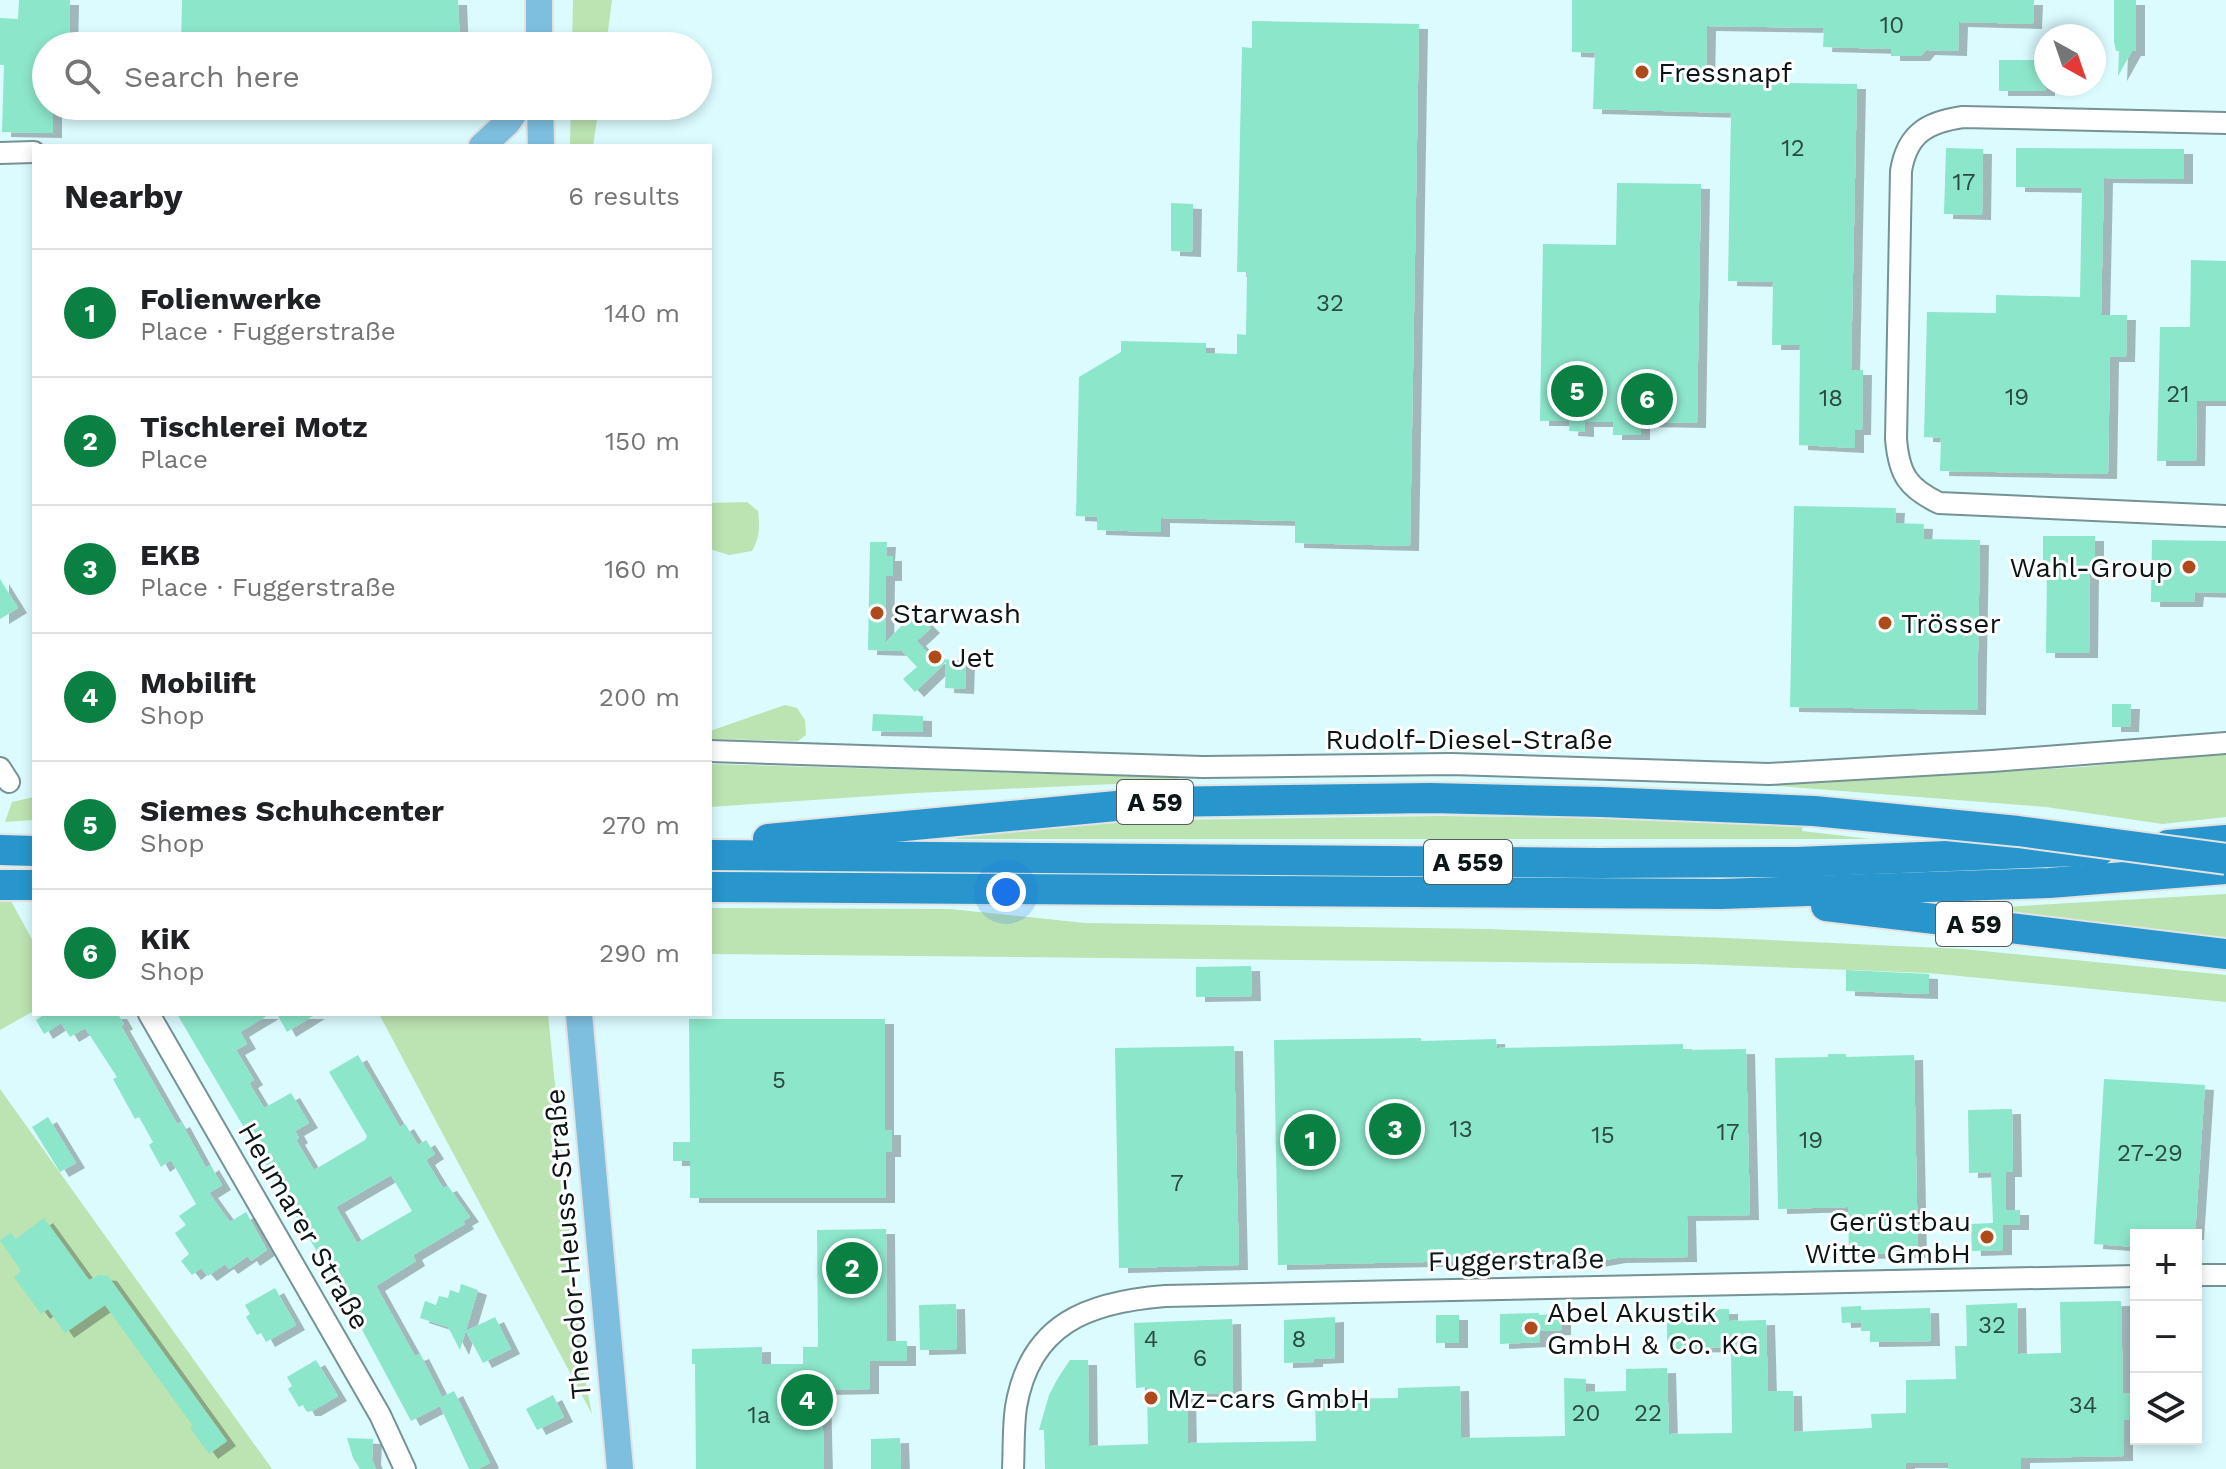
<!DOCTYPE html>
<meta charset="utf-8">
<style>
body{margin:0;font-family:"Work Sans",sans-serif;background:#f6f6f6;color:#202124}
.controls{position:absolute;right:24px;bottom:24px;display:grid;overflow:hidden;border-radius:0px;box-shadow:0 4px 12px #0003}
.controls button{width:72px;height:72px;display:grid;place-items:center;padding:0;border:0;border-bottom:2px solid #e0e0e0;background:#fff;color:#202124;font:40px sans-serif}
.compass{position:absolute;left:2034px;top:24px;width:72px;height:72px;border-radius:50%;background:#fff;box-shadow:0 4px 12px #0003;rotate:140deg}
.you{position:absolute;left:1006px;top:892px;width:28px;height:28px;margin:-20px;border:6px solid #fff;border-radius:50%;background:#1a73e8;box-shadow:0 0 0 12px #1a73e833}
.badge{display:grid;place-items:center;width:52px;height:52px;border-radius:50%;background:#0b8043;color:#fff;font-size:26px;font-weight:700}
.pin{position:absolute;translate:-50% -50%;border:4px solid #fff;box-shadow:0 2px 8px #0006}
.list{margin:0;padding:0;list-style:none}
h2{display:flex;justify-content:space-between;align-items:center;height:104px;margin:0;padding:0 32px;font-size:34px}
h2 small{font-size:26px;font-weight:400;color:#757577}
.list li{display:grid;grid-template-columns:52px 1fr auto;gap:24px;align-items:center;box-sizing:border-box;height:128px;padding:0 32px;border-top:2px solid #e0e0e0}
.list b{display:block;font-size:30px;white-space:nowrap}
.list p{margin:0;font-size:26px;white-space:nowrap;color:#757577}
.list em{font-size:26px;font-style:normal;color:#757577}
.icon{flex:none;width:44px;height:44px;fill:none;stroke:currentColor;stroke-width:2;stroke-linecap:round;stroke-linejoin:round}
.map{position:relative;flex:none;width:2226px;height:1469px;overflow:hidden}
.search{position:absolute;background:#fff;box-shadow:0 4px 12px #0003;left:32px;top:32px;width:680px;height:88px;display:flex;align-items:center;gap:20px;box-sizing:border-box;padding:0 28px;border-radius:44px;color:#757577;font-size:30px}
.panel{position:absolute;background:#fff;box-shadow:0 4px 12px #0003;left:32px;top:144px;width:680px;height:872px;border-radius:0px}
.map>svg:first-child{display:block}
</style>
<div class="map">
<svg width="2226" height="1469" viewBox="0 0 2226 1469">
<defs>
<filter id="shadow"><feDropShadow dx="9" dy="5" stdDeviation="0" flood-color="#0004"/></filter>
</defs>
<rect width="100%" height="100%" fill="#dbfbfe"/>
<g fill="#bce3b2">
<polygon points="573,0 612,0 606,46 572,46"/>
<polygon points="571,106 599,106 593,146 570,146"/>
<path d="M747 502 758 511C760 527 760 536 752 551L729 555 710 549V503Z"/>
<polygon points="785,705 797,708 805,720 806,735 798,741 710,739 710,731"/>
<polygon points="2226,752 2226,817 2163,824 2046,807 1765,785 1776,781 1839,781 2083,767"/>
<polygon points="710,764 1061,774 1175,775 1180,781 916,793 710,807"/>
<polygon points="34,797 34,820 5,822 12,802"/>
<polygon points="1441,816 1666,819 1803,824 1802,831 1871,839 957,839 958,832 1168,820"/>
<polygon points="2226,894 2226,940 1951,910"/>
<polygon points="0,901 11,901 34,943 34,1011 0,1030"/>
<polygon points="710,908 950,909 1085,923 1489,929 1727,938 1963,949 2226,975 2226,1002 1929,973 1696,964 710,954"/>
<polygon points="379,1014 548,1014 583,1369 592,1414"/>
<polygon points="0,1089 272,1469 0,1469"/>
</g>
<g fill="#8ce6ca" fill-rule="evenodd" filter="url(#shadow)">
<polygon points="19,0 70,0 69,46 46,46 46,106 53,106 53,133 2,132 4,65 0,65 0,18 18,19"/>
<polygon points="182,0 458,0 460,46 181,46"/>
<polygon points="1572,0 2034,0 2033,24 1959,22 1958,51 1926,50 1921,56 1891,56 1891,49 1823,47 1824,28 1707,26 1706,82 1857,84 1851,370 1863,370 1862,430 1855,430 1855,448 1799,445 1800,345 1772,345 1773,282 1728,281 1731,113 1593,109 1595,53 1572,52"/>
<polygon points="2114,0 2136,0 2136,51 2132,51 2118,76 2119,51 2116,51 2114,42"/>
<polygon points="1252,21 1419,24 1410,546 1295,543 1295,521 1161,518 1161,532 1126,531 1097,530 1097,517 1076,516 1079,377 1121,352 1121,341 1206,343 1206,353 1237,354 1237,334 1246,335 1247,272 1237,272 1242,47 1252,48"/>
<rect x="1999" y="60" width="47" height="31"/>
<polygon points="1946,148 1983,149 1982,215 1944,214"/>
<polygon points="2016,148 2184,149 2184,179 2104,178 2101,315 2127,315 2126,357 2110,357 2108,474 1940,471 1941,438 1924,437 1927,312 1996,313 1996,295 2080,297 2082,188 2016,187"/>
<polygon points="1617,183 1701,184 1697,423 1641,422 1641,435 1613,435 1613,422 1585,422 1585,432 1569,431 1570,421 1540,421 1543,244 1616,245"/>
<polygon points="1171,203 1193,204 1192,252 1171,251"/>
<polygon points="2191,260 2226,261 2226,401 2197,401 2196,461 2157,461 2160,327 2190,327"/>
<polygon points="1794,506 1896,508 1895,523 1924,524 1923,539 1980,540 1977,710 1790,707"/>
<polygon points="2043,536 2095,536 2095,568 2090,568 2089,653 2046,653 2047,568 2043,567"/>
<polygon points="2152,540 2226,541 2226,593 2195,592 2194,602 2151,602"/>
<polygon points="870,542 887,542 886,556 893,556 893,576 886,576 885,643 915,612 931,628 917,641 933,659 966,660 965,689 945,688 946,662 915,692 903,679 917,667 902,651 868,650"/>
<polygon points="0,579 18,608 0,619"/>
<polygon points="2112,704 2131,704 2130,727 2112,727"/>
<polygon points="873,714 923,716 923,732 872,731"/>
<polygon points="1251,966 1252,996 1196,997 1196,967"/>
<polygon points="1846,970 1929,974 1929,994 1846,991"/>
<polygon points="45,1014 118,1014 124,1024 121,1026 177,1124 181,1122 206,1168 210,1165 222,1185 209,1193 230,1222 246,1212 267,1250 251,1261 248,1256 229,1269 225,1264 208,1276 201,1268 192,1275 181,1261 189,1254 175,1233 186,1225 179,1216 196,1204 171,1160 161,1167 149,1145 153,1142 139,1117 135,1119 113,1079 117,1077 85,1028 70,1037 61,1023 44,1034 36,1020"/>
<path d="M177 1014H270L240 1032 247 1044 236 1050 254 1080 249 1083 264 1108 291 1093 309 1123 295 1131 299 1138 296 1140 314 1170 365 1140 367 1136 329 1072 358 1055 400 1127 405 1124 418 1145 426 1140 435 1154 426 1160 443 1188 448 1186 470 1217 463 1221 465 1224 413 1255 416 1261 376 1286 415 1356 420 1354 442 1397 454 1391 490 1463 478 1469H469L440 1406 411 1421 352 1311ZM391 1175 412 1211 357 1243 336 1207Z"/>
<polygon points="277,1014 316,1014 287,1032"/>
<polygon points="689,1019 885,1019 885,1130 892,1130 892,1152 886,1152 886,1198 690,1198 690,1161 673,1161 673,1142 690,1142"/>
<polygon points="1421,1038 1421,1041 1496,1039 1497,1048 1683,1044 1683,1050 1746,1049 1750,1215 1687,1216 1688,1257 1617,1258 1594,1262 1574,1259 1523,1260 1278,1265 1274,1040"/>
<polygon points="1234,1046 1239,1265 1119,1268 1115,1048"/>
<polygon points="1828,1054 1846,1054 1846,1057 1914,1055 1918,1253 1849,1254 1848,1207 1778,1209 1775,1058 1828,1057"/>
<polygon points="2104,1079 2205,1085 2195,1235 2136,1235 2136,1247 2094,1244"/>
<polygon points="2012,1109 2013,1172 2006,1172 2006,1210 2020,1210 2020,1225 2003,1225 2003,1250 1972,1251 1971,1224 1993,1223 1991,1172 1969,1173 1968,1110"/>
<polygon points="48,1117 76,1163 60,1172 32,1127"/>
<polygon points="44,1218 89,1280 99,1275 108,1276 227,1441 209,1454 190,1428 193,1426 105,1305 65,1333 48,1309 41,1314 14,1277 21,1271 0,1240 11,1233 16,1239"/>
<polygon points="886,1229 887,1341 907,1341 907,1361 870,1361 870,1389 822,1390 824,1469 696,1469 695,1364 692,1364 692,1349 762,1347 762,1364 803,1364 803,1347 818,1347 817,1230"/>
<polygon points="461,1284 478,1290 460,1350 448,1327 420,1318 425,1301 436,1305 439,1296 448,1298 450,1290 459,1293"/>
<polygon points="275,1288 296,1325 266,1342 261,1333 257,1335 246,1317 250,1314 245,1305"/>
<polygon points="2121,1301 2123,1394 2136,1393 2136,1420 2124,1420 2124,1456 2021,1458 2021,1469 1948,1469 1948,1463 1906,1463 1906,1469 1045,1469 1044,1430 1039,1430 1049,1395 1058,1378 1070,1360 1088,1360 1089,1446 1148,1444 1147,1387 1136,1388 1134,1323 1232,1319 1233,1393 1187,1394 1188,1443 1316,1441 1315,1399 1398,1398 1398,1388 1460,1386 1461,1438 1565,1436 1564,1378 1586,1379 1586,1392 1626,1391 1626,1369 1667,1368 1669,1434 1732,1433 1731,1347 1667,1348 1667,1310 1729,1309 1729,1321 1766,1320 1768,1391 1793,1391 1794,1432 1872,1428 1871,1414 1906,1413 1906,1380 1956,1379 1955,1346 1967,1346 1966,1305 2017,1303 2018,1354 2061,1353 2060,1302"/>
<polygon points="956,1304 957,1349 920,1350 919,1305"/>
<polygon points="1861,1306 1861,1313 1861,1310 1930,1308 1931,1341 1870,1342 1870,1331 1861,1331 1861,1322 1842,1323 1841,1307"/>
<polygon points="1539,1313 1539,1315 1562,1314 1562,1330 1540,1331 1540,1342 1500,1344 1500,1314"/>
<rect x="1436" y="1315" width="23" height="28"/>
<polygon points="495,1317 511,1349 483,1363 466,1331"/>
<polygon points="1335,1317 1335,1358 1314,1359 1314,1362 1284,1363 1284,1320"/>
<polygon points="316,1360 338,1396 312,1411 306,1411 303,1405 299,1407 288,1389 292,1386 287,1377"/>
<polygon points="553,1395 564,1417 537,1430 526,1409"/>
<polygon points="347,1438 373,1439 372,1460 376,1469 360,1469 353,1458"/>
<polygon points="900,1438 901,1469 871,1469 871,1439"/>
</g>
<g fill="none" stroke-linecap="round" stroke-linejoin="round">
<defs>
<g id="minor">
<path d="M2226 123 1963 117C1927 122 1907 134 1901 171L1896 439C1899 475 1908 488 1939 503L2226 516"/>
<polyline points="0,153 34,152"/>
<polyline points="710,751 1203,767 1451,764 1769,774 1992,761 2226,743"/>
<polyline points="0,768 9,782"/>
<polyline points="149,1014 380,1415 405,1469"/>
<polyline points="2196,1275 2226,1275"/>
<path d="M1013 1469C1014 1449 1013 1427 1016 1407 1030 1323 1089 1302 1165 1296L2136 1276"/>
</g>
<g id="major">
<polyline points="539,46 539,0"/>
<polyline points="540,106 541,146"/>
<polyline points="482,146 507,123 519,106"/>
<polyline points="579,1014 620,1469"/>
</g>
<g id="highway">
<polyline points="768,839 1158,802 1430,798 1602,802 1814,811"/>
<polyline points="2168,845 2226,840"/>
<polyline points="0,850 34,851"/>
<polyline points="710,855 1598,863 1797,862 2100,850"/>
<polyline points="0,885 34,885"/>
<polyline points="710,887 1721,894 2049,883 2226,869"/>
<polyline points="1826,906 2226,954"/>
</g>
</defs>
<use href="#minor" stroke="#759295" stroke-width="24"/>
<use href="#major" stroke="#e2e3e3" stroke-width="30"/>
<use href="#highway" stroke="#e2e3e3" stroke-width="34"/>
<use href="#minor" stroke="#fff" stroke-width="20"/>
<use href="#major" stroke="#7ebfe0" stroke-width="26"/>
<use href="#highway" stroke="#2895cc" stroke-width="30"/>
<defs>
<polyline id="highway-bridge" points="1814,811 2018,831 2226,859"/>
</defs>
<use href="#highway-bridge" stroke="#e2e3e3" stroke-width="34" stroke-linecap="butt"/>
<use href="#highway-bridge" stroke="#2895cc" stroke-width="30"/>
</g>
<g fill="#af4a1b" stroke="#fff" stroke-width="3">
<circle cx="1642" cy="72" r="8"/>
<circle cx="2189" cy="567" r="8"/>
<circle cx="877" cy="613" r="8"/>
<circle cx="1885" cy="623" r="8"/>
<circle cx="935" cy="657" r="8"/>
<circle cx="1987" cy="1237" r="8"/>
<circle cx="1531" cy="1328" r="8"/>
<circle cx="1151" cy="1398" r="8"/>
</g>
<g text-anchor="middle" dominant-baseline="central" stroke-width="6" stroke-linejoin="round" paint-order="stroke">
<g font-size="24" fill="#2b4a44">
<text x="1892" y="25">10</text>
<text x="1793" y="148">12</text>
<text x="1964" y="182">17</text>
<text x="1330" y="303">32</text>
<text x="2178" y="394">21</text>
<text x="2017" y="397">19</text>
<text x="1831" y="398">18</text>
<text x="779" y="1080">5</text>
<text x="1461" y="1129">13</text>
<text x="1728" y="1132">17</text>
<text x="1603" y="1135">15</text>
<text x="1811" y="1140">19</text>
<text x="2150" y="1153">27-29</text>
<text x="1177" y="1183">7</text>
<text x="1992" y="1325">32</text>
<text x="1151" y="1339">4</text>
<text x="1299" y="1339">8</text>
<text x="1200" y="1358">6</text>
<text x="2083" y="1405">34</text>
<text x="1586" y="1413">20</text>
<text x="1648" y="1413">22</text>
<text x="759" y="1415">1a</text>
</g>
<g fill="#fff" stroke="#545c5d" stroke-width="2">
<rect x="1117" y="780" width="76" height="44" rx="6"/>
<rect x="1424" y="840" width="88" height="44" rx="6"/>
<rect x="1936" y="902" width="76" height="44" rx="6"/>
</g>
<g font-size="26" font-weight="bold" fill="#0b1617">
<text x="1155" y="802">A 59</text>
<text x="1468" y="862">A 559</text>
<text x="1974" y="924">A 59</text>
</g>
<g font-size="28" fill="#0b1617" stroke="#fff" text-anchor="start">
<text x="1658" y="72">Fressnapf</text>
<text x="2173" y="567" text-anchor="end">Wahl-Group</text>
<text x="893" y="613">Starwash</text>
<text x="1901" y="623">Trösser</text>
<text x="951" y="657">Jet</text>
<text x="1971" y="1221" text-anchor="end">Gerüstbau<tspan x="1971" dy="32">Witte GmbH</tspan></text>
<text x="1547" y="1312">Abel Akustik<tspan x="1547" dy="32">GmbH &amp; Co. KG</tspan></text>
<text x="1167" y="1398">Mz-cars GmbH</text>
</g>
<g font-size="28" fill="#0b1617" stroke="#fff">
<text x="1469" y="739">Rudolf-Diesel-Straße</text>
<text transform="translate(304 1226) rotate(60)">Heumarer Straße</text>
<text transform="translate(568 1244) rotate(-95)">Theodor-Heuss-Straße</text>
<text transform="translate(1516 1260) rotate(-1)">Fuggerstraße</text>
</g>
</g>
</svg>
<div class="controls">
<button>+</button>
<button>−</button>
<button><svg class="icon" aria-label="layers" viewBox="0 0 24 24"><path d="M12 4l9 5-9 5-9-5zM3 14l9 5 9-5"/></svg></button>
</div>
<svg class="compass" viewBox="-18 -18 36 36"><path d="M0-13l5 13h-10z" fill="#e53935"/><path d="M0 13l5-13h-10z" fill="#757577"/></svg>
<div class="you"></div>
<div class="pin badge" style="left:1310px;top:1140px">1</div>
<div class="pin badge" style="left:852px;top:1268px">2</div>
<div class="pin badge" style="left:1395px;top:1129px">3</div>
<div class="pin badge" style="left:807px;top:1400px">4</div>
<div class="pin badge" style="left:1577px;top:391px">5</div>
<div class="pin badge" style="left:1647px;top:399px">6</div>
<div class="search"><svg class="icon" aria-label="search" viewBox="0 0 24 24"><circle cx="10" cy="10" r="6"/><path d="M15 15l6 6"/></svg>Search here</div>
<section class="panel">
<h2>Nearby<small>6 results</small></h2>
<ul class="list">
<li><span class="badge">1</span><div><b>Folienwerke</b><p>Place · Fuggerstraße</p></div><em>140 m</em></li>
<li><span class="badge">2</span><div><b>Tischlerei Motz</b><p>Place</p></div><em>150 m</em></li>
<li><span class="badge">3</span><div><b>EKB</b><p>Place · Fuggerstraße</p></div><em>160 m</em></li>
<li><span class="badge">4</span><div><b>Mobilift</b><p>Shop</p></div><em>200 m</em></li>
<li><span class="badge">5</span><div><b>Siemes Schuhcenter</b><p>Shop</p></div><em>270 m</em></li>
<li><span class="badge">6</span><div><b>KiK</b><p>Shop</p></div><em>290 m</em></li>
</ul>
</section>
</div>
